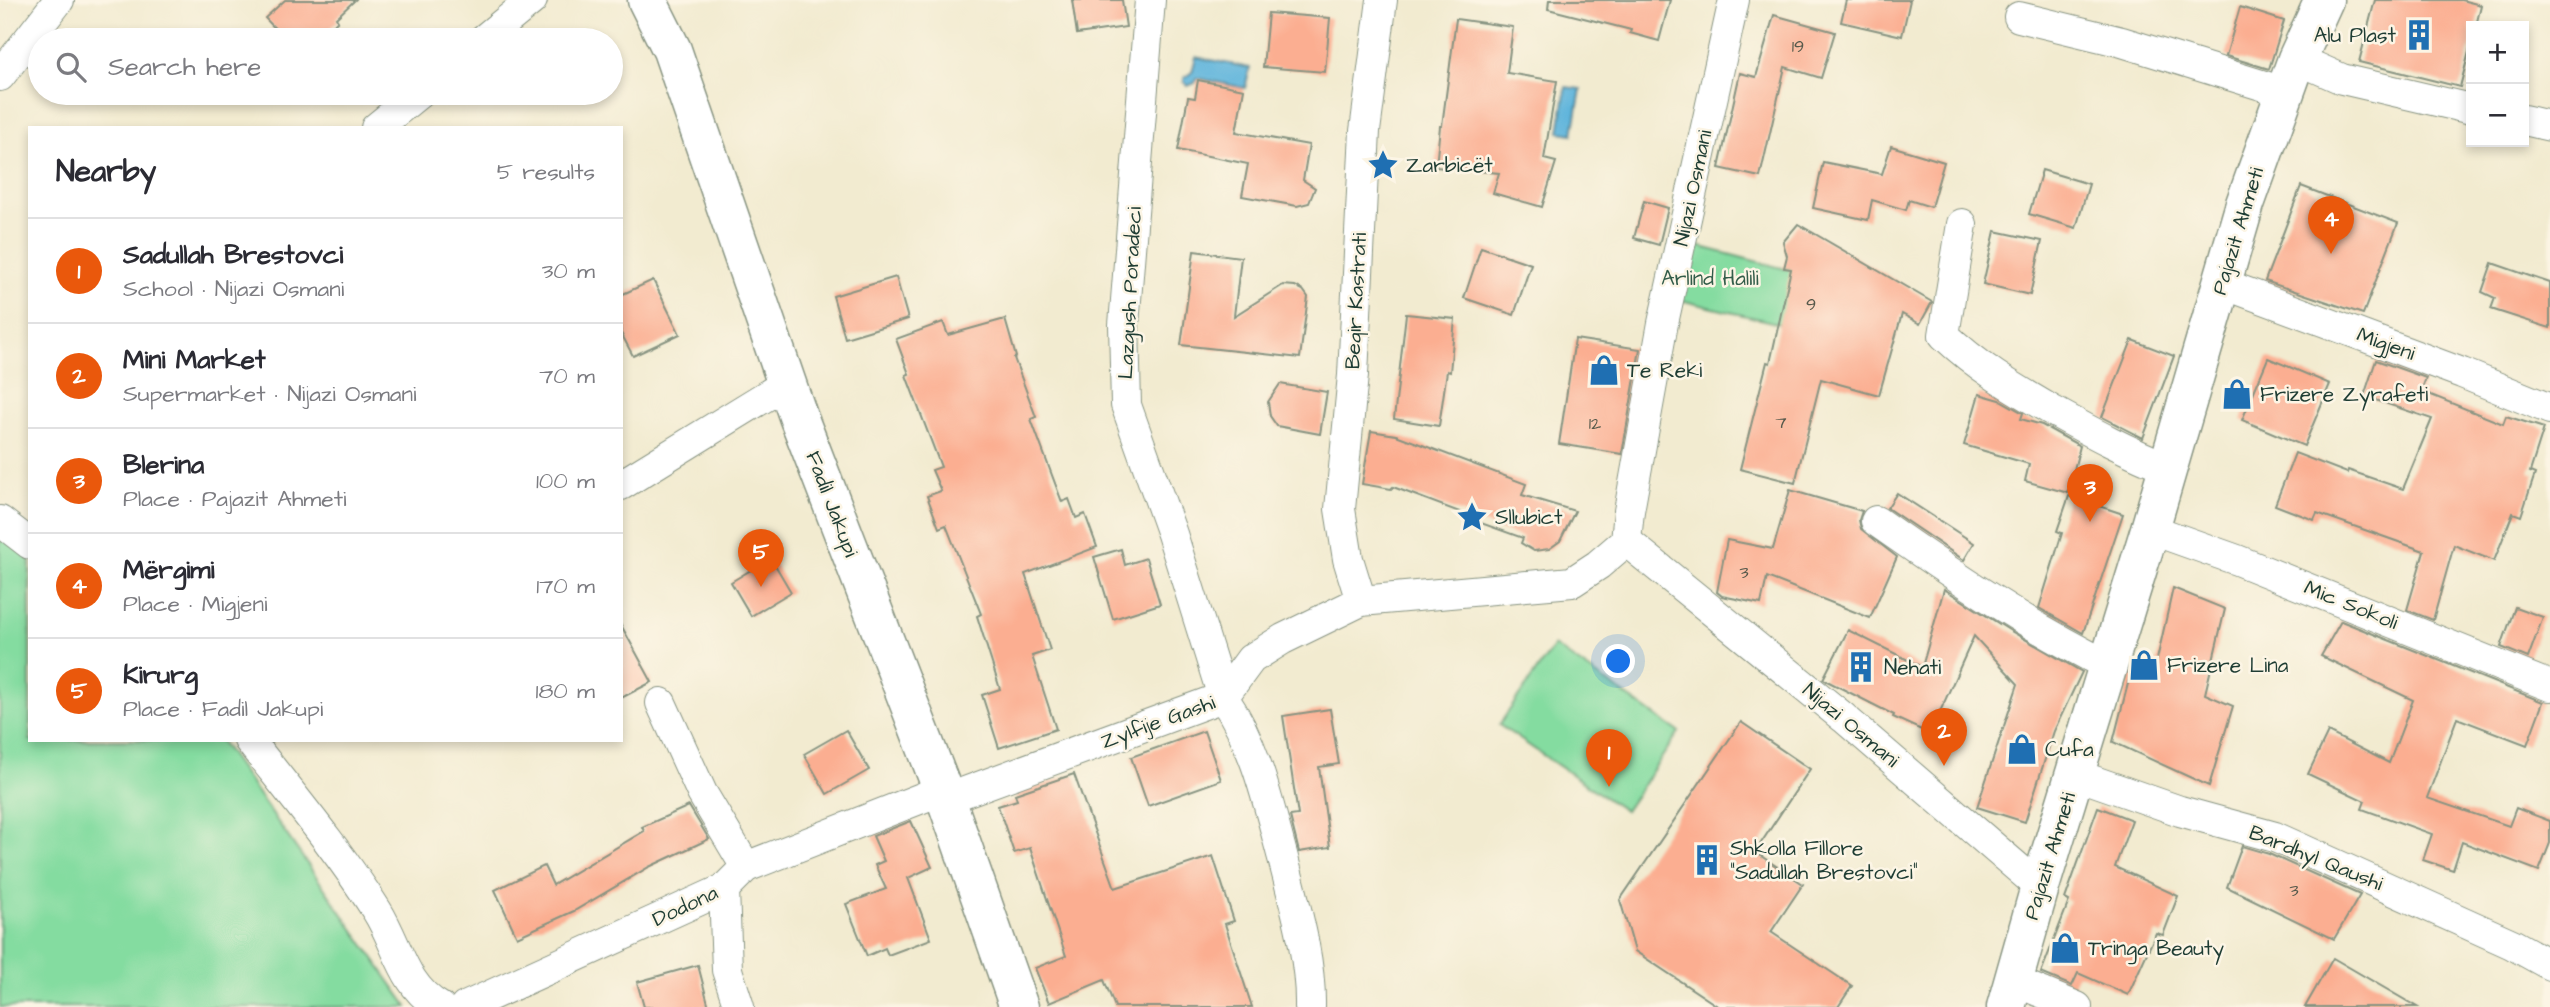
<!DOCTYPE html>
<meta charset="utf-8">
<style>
body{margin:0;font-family:"Architects Daughter",sans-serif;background:#f2f2f3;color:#2b2b33}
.controls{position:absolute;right:21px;top:21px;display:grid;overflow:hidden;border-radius:0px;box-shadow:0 4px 10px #0003}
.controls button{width:63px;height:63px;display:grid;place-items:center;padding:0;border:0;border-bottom:2px solid #e1e1e2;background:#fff;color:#2b2b33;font:35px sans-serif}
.you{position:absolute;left:1619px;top:662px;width:24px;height:24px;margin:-18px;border:5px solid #fff;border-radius:50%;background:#1a73e8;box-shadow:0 0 0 10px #1a73e833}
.badge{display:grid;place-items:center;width:46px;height:46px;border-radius:50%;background:#ea580c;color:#fff;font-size:23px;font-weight:700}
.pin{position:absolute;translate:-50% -58px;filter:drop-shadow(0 2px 4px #0008)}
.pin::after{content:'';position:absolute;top:37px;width:24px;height:21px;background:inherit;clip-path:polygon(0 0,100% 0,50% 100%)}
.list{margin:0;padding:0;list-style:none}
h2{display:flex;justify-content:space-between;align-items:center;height:91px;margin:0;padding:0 28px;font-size:30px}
h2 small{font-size:23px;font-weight:400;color:#7c7c81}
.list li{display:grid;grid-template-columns:46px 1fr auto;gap:21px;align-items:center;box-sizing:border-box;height:105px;padding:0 28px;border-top:2px solid #e1e1e2}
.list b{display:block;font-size:26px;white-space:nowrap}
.list p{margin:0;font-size:23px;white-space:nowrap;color:#7c7c81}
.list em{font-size:23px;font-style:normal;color:#7c7c81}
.icon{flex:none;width:38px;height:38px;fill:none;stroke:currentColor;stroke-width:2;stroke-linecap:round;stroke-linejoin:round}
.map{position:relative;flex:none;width:2550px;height:1007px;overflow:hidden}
.search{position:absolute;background:#fff;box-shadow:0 4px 10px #0003;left:28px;top:28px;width:595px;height:77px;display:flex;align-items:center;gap:18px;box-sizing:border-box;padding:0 24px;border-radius:38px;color:#7c7c81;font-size:26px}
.panel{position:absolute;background:#fff;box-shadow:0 4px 10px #0003;left:28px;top:126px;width:595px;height:616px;border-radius:0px}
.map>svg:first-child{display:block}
</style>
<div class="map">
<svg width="2550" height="1007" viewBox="0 0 2550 1007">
<rect width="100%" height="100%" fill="#fcf5e5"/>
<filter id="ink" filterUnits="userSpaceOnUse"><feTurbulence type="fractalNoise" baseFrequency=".0143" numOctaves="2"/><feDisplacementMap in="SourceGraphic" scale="14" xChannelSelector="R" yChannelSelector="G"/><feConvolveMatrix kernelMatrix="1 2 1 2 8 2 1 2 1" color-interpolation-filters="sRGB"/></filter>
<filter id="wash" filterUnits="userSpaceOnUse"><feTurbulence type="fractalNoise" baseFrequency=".00686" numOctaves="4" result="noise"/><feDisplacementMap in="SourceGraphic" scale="28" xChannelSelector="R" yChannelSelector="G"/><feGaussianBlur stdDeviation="1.57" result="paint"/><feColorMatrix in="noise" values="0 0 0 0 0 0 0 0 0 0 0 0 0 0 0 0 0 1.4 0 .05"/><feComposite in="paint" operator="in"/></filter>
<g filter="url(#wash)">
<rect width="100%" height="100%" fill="#f2ebd0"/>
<g fill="#84dca0" stroke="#528c6a" stroke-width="2">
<polygon points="1686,243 1847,285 1834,337 1676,299"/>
<polygon points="0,533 30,556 30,740 220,740 408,1007 0,1007"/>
<polygon points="1554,646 1679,732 1625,811 1499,725"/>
</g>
<g fill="#60b5dc" stroke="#407988" stroke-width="2">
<polygon points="1196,57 1250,68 1245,88 1197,78 1195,83 1188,86 1184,82 1184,78 1192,72"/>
<polygon points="1566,87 1581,89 1573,134 1559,132"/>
</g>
<g id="blocks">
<g fill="#fbae91">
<polygon points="285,0 355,0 336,18 338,21 317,40 286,40 265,18"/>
<polygon points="1072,0 1122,0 1126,27 1077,34"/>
<polygon points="1549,0 1670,0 1659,41 1630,33 1631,30 1548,9"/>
<polygon points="1846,0 1910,0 1902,36 1841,22"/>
<polygon points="2375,0 2461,0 2481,5 2476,26 2471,26 2471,44 2460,87 2359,62"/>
<polygon points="2240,7 2284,21 2269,69 2226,56"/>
<polygon points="1268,13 1330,18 1325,72 1263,67"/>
<polygon points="1774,15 1835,32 1821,78 1785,67 1760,177 1719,168 1740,73 1756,77"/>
<polygon points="1456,19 1513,27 1507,73 1557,81 1544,159 1556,162 1542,207 1493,193 1499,173 1436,167 1440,126 1442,126"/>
<polygon points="1198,80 1244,89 1236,132 1309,145 1303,180 1315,188 1309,203 1297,206 1242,196 1248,164 1178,150 1188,97 1195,98"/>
<polygon points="1891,146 1944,162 1931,207 1909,200 1906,210 1872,200 1868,220 1813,208 1823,162 1882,174"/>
<polygon points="2042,170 2089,184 2076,228 2029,214"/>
<polygon points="2301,186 2398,223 2363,314 2265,281"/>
<polygon points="1644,201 1668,208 1659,245 1634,238"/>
<polygon points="1798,224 1932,302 1920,324 1902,314 1879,395 1821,379 1795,483 1740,469 1767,362 1770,363 1791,269 1784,268 1787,256 1783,242"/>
<polygon points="1995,231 2042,241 2030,295 1983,284"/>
<polygon points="1481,247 1531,264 1514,315 1464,298"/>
<polygon points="1194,251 1241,257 1234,316 1283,285 1295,286 1303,290 1308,297 1300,358 1181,345"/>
<polygon points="2492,263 2550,283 2550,328 2491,309 2495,298 2482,292"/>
<polygon points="896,277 908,319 845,338 833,296"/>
<polygon points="653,280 680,334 633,356 621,333 621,295"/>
<polygon points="1406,314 1455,319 1450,372 1447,371 1439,426 1394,419"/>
<polygon points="1005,319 1016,357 1014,358 1036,417 1031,419 1062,502 1069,499 1076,518 1085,514 1097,547 1025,574 1050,650 1032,656 1056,729 999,748 982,695 1000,689 977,616 981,614 946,525 939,528 927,496 941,491 932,470 941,467 906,375 909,374 896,339 943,322 948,335"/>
<polygon points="1575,339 1640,349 1622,454 1559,444"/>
<polygon points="2132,340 2174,356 2143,438 2102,417"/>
<polygon points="2268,358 2330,384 2304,446 2242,420"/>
<polygon points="2376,360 2426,378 2421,391 2503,424 2506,416 2544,428 2530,472 2535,474 2521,516 2513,513 2494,561 2454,545 2433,620 2407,610 2424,551 2317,513 2314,520 2275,505 2295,453 2347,473 2348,470 2403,489 2432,419 2364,396"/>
<polygon points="1280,384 1327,392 1320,434 1277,426 1270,416 1268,402"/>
<polygon points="1979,394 2000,400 2023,413 2021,419 2042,425 2080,446 2068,493 2025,481 2029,464 1964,445"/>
<polygon points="1371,431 1396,435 1526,484 1522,495 1575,511 1560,541 1549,549 1534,551 1521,543 1523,538 1464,517 1465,514 1393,487 1391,489 1362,484"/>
<polygon points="1790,490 1862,511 1859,520 1861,529 1897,557 1870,618 1767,577 1761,604 1722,596 1717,592 1727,540 1773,549"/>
<polygon points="1897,493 1974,543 1964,560 1887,508"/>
<polygon points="2069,496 2123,514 2083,633 2039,608 2062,533 2057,531"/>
<polygon points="1121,549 1125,565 1146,558 1160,604 1113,619 1094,557"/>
<polygon points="771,558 791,592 751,616 731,582"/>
<polygon points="2173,588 2225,609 2205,694 2233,706 2209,786 2113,742 2133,664 2154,673"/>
<polygon points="1944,589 2009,630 2082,672 2054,731 2025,822 1977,807 2018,684 1974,636 1930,734 1893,717 1894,715 1823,679 1848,630 1922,667"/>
<polygon points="2515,607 2543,617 2528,658 2501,647"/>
<polygon points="2341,621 2543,702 2527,745 2457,718 2427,798 2509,826 2516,808 2550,821 2550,843 2539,871 2462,842 2453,870 2423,860 2432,834 2362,809 2365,801 2308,774 2328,732 2389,763 2413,700 2321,656"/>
<polygon points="621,625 652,682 621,698"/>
<polygon points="1330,709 1339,764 1319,767 1330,847 1299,852 1290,816 1298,815 1283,716"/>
<polygon points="1741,722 1810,769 1755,852 1803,884 1771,932 1852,986 1838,1007 1719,1007 1635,951 1620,900"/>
<polygon points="846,730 869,770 827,794 804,754"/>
<polygon points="1204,731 1221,780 1148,806 1131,757"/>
<polygon points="1074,774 1115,888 1213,856 1234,921 1225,924 1252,1007 1115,1007 1104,980 1049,1003 1035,968 1066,956 1030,848 1014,853 998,806 1017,800 1015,794"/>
<polygon points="689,806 709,839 649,867 574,911 517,937 495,890 544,866 553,885 644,831 642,827"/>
<polygon points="2098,807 2132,820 2115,867 2178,896 2163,935 2156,933 2128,995 2078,973 2072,986 2041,973 2069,901 2065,899"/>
<polygon points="911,821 932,867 908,878 931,939 888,955 885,948 867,956 846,904 886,889 875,865 884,861 873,836"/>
<polygon points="2242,846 2269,854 2360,895 2334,939 2227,887"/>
<polygon points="2333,958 2417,1007 2305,1007"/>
<polygon points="698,965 709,1007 644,1007 637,982"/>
</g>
</g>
</g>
<g filter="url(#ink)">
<use href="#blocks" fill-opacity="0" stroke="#889482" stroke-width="2"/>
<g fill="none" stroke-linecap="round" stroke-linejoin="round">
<defs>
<g id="street">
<path d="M1150 0 1124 325 1126 405 1172 534 1223 697C1256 745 1268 803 1283 858 1295 906 1311 958 1310 1007"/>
<polyline points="2019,17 2122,42 2284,92"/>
<polyline points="483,40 532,0"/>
<polyline points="2297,59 2342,79 2471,109"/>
<polyline points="0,76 59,0"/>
<polyline points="2524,120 2550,126"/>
<polyline points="376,128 419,93"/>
<path d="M1962 224 1944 335C1979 368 2012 387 2053 411 2091 432 2128 452 2169 468"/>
<polyline points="2221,283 2462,373 2550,409"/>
<polyline points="621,485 787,383"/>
<polyline points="0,521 30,544"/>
<path d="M1876 521C1950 573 2026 625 2107 665"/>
<polyline points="2150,529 2237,560 2550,686"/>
<polyline points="1626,541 1844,718 2040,887"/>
<polyline points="1361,601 1348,559 1340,509 1353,375 1365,131 1382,0"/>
<polyline points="1223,697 1251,659 1283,639 1361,601 1572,582 1598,565 1626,541 1629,511 1663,323 1734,0"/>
<polyline points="661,703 702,793 746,867"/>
<path d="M249 740C293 796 339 851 377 911 398 944 403 986 440 1007"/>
<polyline points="2074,774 2180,811 2275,837 2512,944 2550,965"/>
<polyline points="946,799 1223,697"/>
<polyline points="724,889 727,970 739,1007"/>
<polyline points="2014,981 2077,1007"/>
<polyline points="465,1007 724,889 746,867 942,790"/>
</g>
<g id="secondary">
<polyline points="647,0 672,50 798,416 946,799 1019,1007"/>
<polyline points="2006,1007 2040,887 2150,529 2245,204 2297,59 2324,0"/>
</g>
</defs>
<use href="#street" stroke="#889482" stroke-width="32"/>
<use href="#secondary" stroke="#889482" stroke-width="41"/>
<use href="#street" stroke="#fff" stroke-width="30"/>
<use href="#secondary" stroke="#fff" stroke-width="38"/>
</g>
</g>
<defs>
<symbol id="building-bare" viewBox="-9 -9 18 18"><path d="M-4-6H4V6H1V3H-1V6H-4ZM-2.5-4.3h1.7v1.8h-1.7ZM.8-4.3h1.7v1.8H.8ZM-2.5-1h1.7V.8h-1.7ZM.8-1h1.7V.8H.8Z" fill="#1f6fb2" stroke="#fcf5e5" stroke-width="2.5" paint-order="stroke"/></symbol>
<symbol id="sight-bare" viewBox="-9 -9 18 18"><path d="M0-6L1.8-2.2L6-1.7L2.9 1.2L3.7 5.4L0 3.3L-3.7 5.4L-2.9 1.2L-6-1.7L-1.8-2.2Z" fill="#1f6fb2" stroke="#fcf5e5" stroke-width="2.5" paint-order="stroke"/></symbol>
<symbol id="shop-bare" viewBox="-9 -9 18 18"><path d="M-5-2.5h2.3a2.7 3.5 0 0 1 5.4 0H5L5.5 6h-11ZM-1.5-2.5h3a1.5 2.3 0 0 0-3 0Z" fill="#1f6fb2" stroke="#fcf5e5" stroke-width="2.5" paint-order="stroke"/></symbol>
</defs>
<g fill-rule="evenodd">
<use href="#building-bare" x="2397" y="13" width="44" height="44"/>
<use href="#sight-bare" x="1361" y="143" width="44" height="44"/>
<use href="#shop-bare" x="1582" y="348" width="44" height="44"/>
<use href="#shop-bare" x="2215" y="372" width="44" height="44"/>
<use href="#sight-bare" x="1450" y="495" width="44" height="44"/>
<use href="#shop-bare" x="2122" y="643" width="44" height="44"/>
<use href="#building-bare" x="1839" y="645" width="44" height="44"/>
<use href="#shop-bare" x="2000" y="727" width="44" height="44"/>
<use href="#building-bare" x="1685" y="838" width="44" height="44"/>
<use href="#shop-bare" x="2043" y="926" width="44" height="44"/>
</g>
<g text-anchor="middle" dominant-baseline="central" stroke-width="5" stroke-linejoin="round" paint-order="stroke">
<g font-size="18" fill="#56594b">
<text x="1798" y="46">19</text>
<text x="1811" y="304">9</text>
<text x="1781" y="422">7</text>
<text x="1595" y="423">12</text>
<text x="1744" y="572">3</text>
<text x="2294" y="890">3</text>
</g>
<g font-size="21" fill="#1f3d34" stroke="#fcf5e5" text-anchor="start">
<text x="2396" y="35" text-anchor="end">Alu Plast</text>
<text x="1406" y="165">Zarbicët</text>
<text x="1627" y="370">Te Reki</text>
<text x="2260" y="394">Frizere Zyrafeti</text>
<text x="1495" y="517">Sllubict</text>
<text x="2167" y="665">Frizere Lina</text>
<text x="1884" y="667">Nehati</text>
<text x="2045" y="749">Cufa</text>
<text x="1730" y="848">Shkolla Fillore<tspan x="1730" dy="24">"Sadullah Brestovci"</tspan></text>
<text x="2088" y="948">Tringa Beauty</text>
</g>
<g font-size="21" fill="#1f3d34" stroke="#fcf5e5">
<text transform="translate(1693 188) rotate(-78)">Nijazi Osmani</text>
<text transform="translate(2238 231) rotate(-73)">Pajazit Ahmeti</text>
<text transform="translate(1130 293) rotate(-87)">Lazgush Poradeci</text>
<text transform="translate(1356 301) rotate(-87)">Beqir Kastrati</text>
<text transform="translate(2386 344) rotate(20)">Migjeni</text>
<text transform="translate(832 504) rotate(69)">Fadil Jakupi</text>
<text transform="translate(2351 605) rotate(22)">Mic Sokoli</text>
<text transform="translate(1158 722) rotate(-20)">Zylfije Gashi</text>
<text transform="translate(1851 725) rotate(40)">Nijazi Osmani</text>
<text transform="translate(2050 856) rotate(-73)">Pajazit Ahmeti</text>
<text transform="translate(2316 858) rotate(22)">Bardhyl Qaushi</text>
<text transform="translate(685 906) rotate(-25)">Dodona</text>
</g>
<g font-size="21" fill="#335d4a" stroke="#fcf5e5">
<text x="1710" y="278">Arlind Halili</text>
</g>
</g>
</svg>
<div class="controls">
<button>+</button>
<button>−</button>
</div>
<div class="you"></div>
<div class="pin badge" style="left:1609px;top:787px">1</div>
<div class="pin badge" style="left:1944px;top:766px">2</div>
<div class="pin badge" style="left:2090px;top:522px">3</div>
<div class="pin badge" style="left:2331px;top:254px">4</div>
<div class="pin badge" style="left:761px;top:587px">5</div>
<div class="search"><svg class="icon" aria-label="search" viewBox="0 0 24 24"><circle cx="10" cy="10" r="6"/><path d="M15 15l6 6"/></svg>Search here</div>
<section class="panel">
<h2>Nearby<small>5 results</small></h2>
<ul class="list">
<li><span class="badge">1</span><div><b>Sadullah Brestovci</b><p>School · Nijazi Osmani</p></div><em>30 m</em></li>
<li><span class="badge">2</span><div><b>Mini Market</b><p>Supermarket · Nijazi Osmani</p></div><em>70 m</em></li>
<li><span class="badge">3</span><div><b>Blerina</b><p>Place · Pajazit Ahmeti</p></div><em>100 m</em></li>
<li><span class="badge">4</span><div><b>Mërgimi</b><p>Place · Migjeni</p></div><em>170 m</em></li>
<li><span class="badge">5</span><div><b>Kirurg</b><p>Place · Fadil Jakupi</p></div><em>180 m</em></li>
</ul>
</section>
</div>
